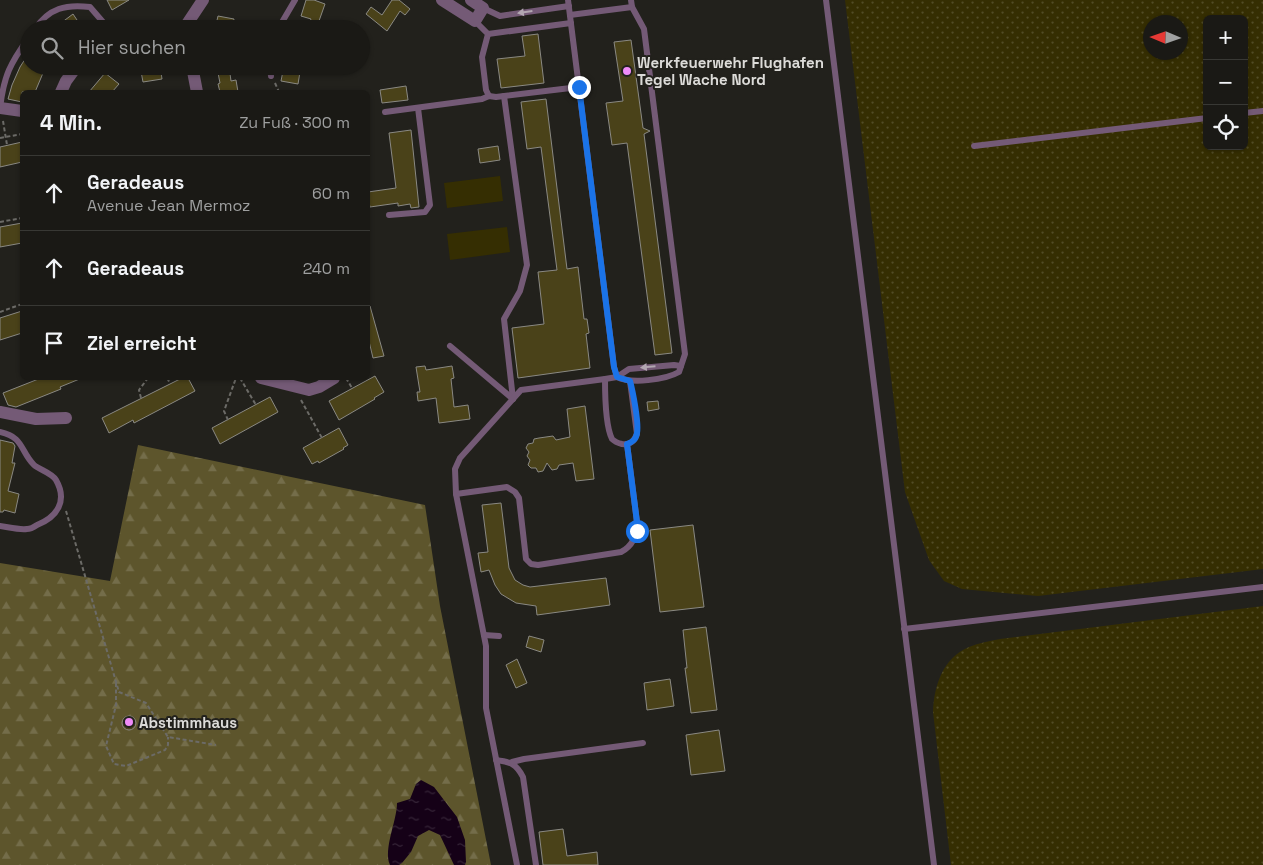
<!DOCTYPE html>
<html lang="de">
<meta charset="utf-8">
<style>
body{margin:0;font-family:"Space Grotesk",sans-serif;background:#23221e;color:#f1f3f6}
.controls{position:absolute;right:15px;top:15px;display:grid;overflow:hidden;border-radius:8px;box-shadow:0 1px 4px #0004}
.controls button{width:45px;height:45px;display:grid;place-items:center;padding:0;border:0;border-bottom:1px solid #383834;background:#1a1915;color:#f1f3f6;font:25px sans-serif}
.compass{position:absolute;left:1143px;top:15px;width:45px;height:45px;border-radius:50%;background:#1a1915;box-shadow:0 1px 4px #0004;rotate:272deg}
.stop{position:absolute;width:15px;height:15px;margin:-11px;border:4px solid #1a73e8;border-radius:50%;background:#fff}
.stop.end{background:#1a73e8;border-color:#fff;box-shadow:0 1px 5px #0008}
.list{margin:0;padding:0;list-style:none}
h2{display:flex;justify-content:space-between;align-items:center;height:65px;margin:0;padding:0 20px;font-size:21px}
h2 small{font-size:16px;font-weight:400;color:#9fa0a0}
.list li{display:grid;grid-template-columns:32px 1fr auto;gap:15px;align-items:center;box-sizing:border-box;height:75px;padding:0 20px;border-top:1px solid #383834}
.list b{display:block;font-size:19px;white-space:nowrap}
.list p{margin:0;font-size:16px;white-space:nowrap;color:#9fa0a0}
.list em{font-size:16px;font-style:normal;color:#9fa0a0}
.icon{flex:none;width:28px;height:28px;fill:none;stroke:currentColor;stroke-width:2;stroke-linecap:round;stroke-linejoin:round}
.map{position:relative;flex:none;width:1263px;height:865px;overflow:hidden}
.search{position:absolute;background:#1a1915;box-shadow:0 1px 4px #0004;left:20px;top:20px;width:350px;height:55px;display:flex;align-items:center;gap:12px;box-sizing:border-box;padding:0 18px;border-radius:28px;color:#9fa0a0;font-size:19px}
.panel{position:absolute;background:#1a1915;box-shadow:0 1px 4px #0004;left:20px;top:90px;width:350px;height:290px;border-radius:8px}
.map>svg:first-child{display:block}
</style>
<div class="map">
<svg width="1263" height="865" viewBox="0 0 1263 865">
<defs>
<pattern id="grass-dots" width="8" height="8" patternUnits="userSpaceOnUse" patternTransform="scale(1.25)"><rect width="8" height="8" fill="#352e02"/><path d="M2 2h.1M6 6h.1" fill="none" stroke="#524c26" stroke-width="1.8" stroke-linecap="round"/></pattern>
<pattern id="forest-firs" width="22" height="20" patternUnits="userSpaceOnUse" patternTransform="scale(1.25)"><rect width="22" height="20" fill="#5d552c"/><path d="M5 1l3.5 6h-7zM16 11l3.5 6h-7z" fill="#746d4a"/></pattern>
<pattern id="water-ripples" width="26" height="14" patternUnits="userSpaceOnUse" patternTransform="scale(1.25)"><rect width="26" height="14" fill="#150117"/><path d="M2 4q2-2 4 0t4 0M15 11q2-2 4 0t4 0" fill="none" stroke="#362538"/></pattern>
</defs>
<rect width="100%" height="100%" fill="#22211c"/>
<g fill="url(#grass-dots)" fill-rule="evenodd">
<path d="M845 0H1263V569L1038 596 962 589 944 581 929 560 905 492ZM1207 19H1244V146H1207ZM1150 22H1180V52H1150Z"/>
<path d="M1263 606V865H951L933 712C934 685 943 658 969 647 979 643 990 641 1000 639Z"/>
</g>
<polygon fill="url(#forest-firs)" points="138,445 425,505 440,606 491,865 0,865 0,563 110,581"/>
<g fill="#352e02">
<polygon points="500,176 503,201 447,208 444,183"/>
<polygon points="507,227 510,252 450,260 447,234"/>
</g>
<path fill="url(#water-ripples)" d="M421 780 434 787 457 817 465 840 466 862 465 865H454L440 835 429 830 418 836 411 852 402 863 399 865H390C383 849 397 821 397 803L410 799 416 784Z"/>
<g fill="#4a4219" stroke="#8a8983">
<polygon points="107,0 129,0 112,10"/>
<polygon points="306,0 314,0 325,4 319,21 336,26 336,29 307,29 311,19 301,16"/>
<polygon points="392,0 399,0 410,9 405,15 400,11 387,31 366,14 371,7 382,15"/>
<polygon points="73,14 83,29 53,29"/>
<polygon points="218,16 234,19 232,29 215,29"/>
<polygon points="538,34 544,83 501,88 497,59 525,56 522,36"/>
<polygon points="631,40 643,128 650,131 644,134 672,353 655,355 627,143 612,145 606,103 623,101 614,42"/>
<polygon points="29,53 29,66 46,66 35,92 22,92 22,102 8,99 12,85 20,67"/>
<polygon points="140,66 160,66 162,79 143,82"/>
<polygon points="229,66 231,81 236,80 238,92 220,92 218,84 220,83 217,68"/>
<polygon points="284,66 301,66 298,84 281,81"/>
<polygon points="105,73 119,84 112,92 89,92"/>
<polygon points="406,86 408,100 382,103 380,90"/>
<polygon points="546,99 567,269 578,267 584,319 587,319 589,333 586,334 590,368 518,378 512,328 544,324 538,272 557,270 541,147 527,149 521,102"/>
<polygon points="411,130 419,207 411,208 410,204 398,206 398,203 370,207 369,202 368,202 368,192 396,188 389,133"/>
<polygon points="22,142 22,162 0,167 0,147"/>
<polygon points="498,146 500,160 480,163 478,149"/>
<polygon points="22,223 22,243 0,247 0,227"/>
<polygon points="368,306 370,306 384,356 373,358 368,337"/>
<polygon points="22,311 22,333 0,340 0,318"/>
<polygon points="425,366 426,370 452,366 454,378 451,379 454,407 468,405 470,419 439,423 436,398 418,401 417,392 420,392 416,367"/>
<polygon points="375,376 384,392 374,398 375,399 339,420 329,401"/>
<polygon points="41,378 82,378 60,387 61,389 16,407 8,405 3,393"/>
<polygon points="182,378 188,378 195,391 134,423 133,420 109,433 102,418"/>
<polygon points="270,397 278,412 220,444 212,428"/>
<polygon points="658,401 659,409 648,411 647,402"/>
<polygon points="585,406 594,479 576,481 573,463 559,465 557,469 552,470 547,463 543,471 538,472 536,468 531,468 528,465 530,460 527,456 529,452 526,448 528,444 533,443 534,439 539,438 553,436 556,440 570,437 567,409"/>
<polygon points="339,428 348,445 343,448 344,449 319,463 318,461 312,464 303,448"/>
<polygon points="0,440 13,443 15,446 12,463 15,463 8,491 19,494 15,513 4,510 3,512 0,512"/>
<polygon points="501,503 509,568 515,580 523,585 530,587 606,578 610,605 537,615 536,606 516,603 501,594 495,585 489,570 481,572 478,553 488,552 482,505"/>
<polygon points="693,525 704,607 660,612 650,530"/>
<polygon points="706,627 717,710 691,713 685,668 687,668 683,630"/>
<polygon points="529,636 544,640 541,652 526,647"/>
<polygon points="517,659 527,683 516,688 506,665"/>
<polygon points="670,679 674,706 647,710 644,683"/>
<circle cx="129" cy="723" r="7"/>
<polygon points="719,730 725,771 691,775 686,735"/>
<polygon points="563,829 567,856 597,852 598,865 543,865 539,832"/>
</g>
<g fill="none" stroke-linecap="round" stroke-linejoin="round">
<g stroke="#6c6b67" stroke-width="2" stroke-dasharray="4 2.5" stroke-linecap="butt">
<polyline points="275,83 279,92"/>
<polyline points="3,121 7,145"/>
<polyline points="0,138 22,134"/>
<polyline points="0,222 22,218"/>
<polyline points="0,312 22,304"/>
<polyline points="167,378 170,383"/>
<polyline points="240,378 256,405"/>
<polyline points="346,378 352,388"/>
<polyline points="141,398 139,390 148,378"/>
<polyline points="301,400 322,438"/>
<polyline points="228,420 224,411 236,378"/>
<polyline points="66,511 119,692 146,703 168,737 216,745"/>
<polyline points="116,683 116,705 106,746 114,764 126,766 165,750 168,745 168,737"/>
</g>
<g stroke="#745a76" stroke-width="6">
<path d="M568 0 614 367 617 377C631 384 665 380 679 372L685 354 644 29 632 7 631 0"/>
<polyline points="826,0 934,865"/>
<polyline points="483,8 500,16 569,6"/>
<polyline points="570,15 632,7"/>
<polyline points="475,21 488,34 482,57 486,90 489,96"/>
<path d="M35 29C49 8 66 4 90 7L109 29"/>
<polyline points="278,29 295,0"/>
<polyline points="488,34 571,23"/>
<polyline points="270,66 271,76"/>
<polyline points="504,96 527,265 520,291 504,319 513,399"/>
<path d="M0 108C4 75 10 64 29 37"/>
<polyline points="385,112 482,99 489,96 496,97 579,87"/>
<polyline points="1244,113 1263,111"/>
<polyline points="974,146 1207,118"/>
<polyline points="389,215 425,212 430,205 418,108"/>
<polyline points="450,346 513,399"/>
<path d="M605 379C605 395 605 425 612 439 615 442 618 443 622 444 631 445 634 441 637 434L630 381"/>
<path d="M0 432C24 437 20 451 34 465 40 470 52 473 56 480 68 501 57 517 37 525 34 527 30 529 27 529 18 530 8 527 0 526"/>
<path d="M456 494 507 487 515 492 519 498 526 559 531 564 538 565 621 552C633 546 637 535 637 522L627 444"/>
<polyline points="904,629 1263,587"/>
<polyline points="484,635 499,636"/>
<path d="M496 760C510 762 516 763 523 777L536 865"/>
<polyline points="512,762 524,759 643,743"/>
<polyline points="517,865 486,708 486,646 456,494 455,469 460,458 521,390 605,379 617,377 629,369 674,365 681,366"/>
</g>
<g stroke="#745a76" stroke-width="12">
<polyline points="442,0 475,21 483,8 471,0"/>
<polyline points="185,29 185,27 203,0"/>
<polyline points="192,66 197,92"/>
<polyline points="61,92 66,81 77,66"/>
<polyline points="0,108 22,111"/>
<polyline points="261,378 309,390 319,387 334,378"/>
<polyline points="0,412 36,419 66,418"/>
</g>
</g>
<defs><path id="oneway-solid" d="M-6-.8H1V-3.2L6.5 0L1 3.2V.8H-6Z" transform="scale(1.25)"/></defs>
<g fill="#b2a7b1">
<use href="#oneway-solid" transform="translate(525 12) rotate(172)"/>
<use href="#oneway-solid" transform="translate(648 367) rotate(175)"/>
</g>
<g fill="none" stroke-linecap="round" stroke-linejoin="round">
<path stroke="#1a73e8" stroke-width="6" d="M579 87 614 367 617 377 630 381C633 392 639 423 637 433 636 440 632 442 627 444L637 522V531"/>
</g>
<g fill="#ef8bf7" stroke="#22211c" stroke-width="2">
<circle cx="627" cy="71" r="5"/>
<circle cx="129" cy="722" r="5"/>
</g>
<g text-anchor="middle" dominant-baseline="central" stroke-width="4" stroke-linejoin="round" paint-order="stroke">
<g font-size="15" font-weight="bold" fill="#dcdbd8" stroke="#22211c" text-anchor="start">
<text x="637" y="62">Werkfeuerwehr Flughafen<tspan x="637" dy="17">Tegel Wache Nord</tspan></text>
<text x="139" y="722">Abstimmhaus</text>
</g>
</g>
</svg>
<div class="controls">
<button>+</button>
<button>−</button>
<button><svg class="icon" aria-label="locate" viewBox="0 0 24 24"><circle cx="12" cy="12" r="6"/><path d="M12 2v4M12 18v4M2 12h4M18 12h4"/></svg></button>
</div>
<svg class="compass" viewBox="-18 -18 36 36"><path d="M0-13l5 13h-10z" fill="#e53935"/><path d="M0 13l5-13h-10z" fill="#9fa0a0"/></svg>
<div class="stop" style="left:637px;top:531px"></div>
<div class="stop end" style="left:579px;top:87px"></div>
<div class="search"><svg class="icon" aria-label="search" viewBox="0 0 24 24"><circle cx="10" cy="10" r="6"/><path d="M15 15l6 6"/></svg>Hier suchen</div>
<section class="panel">
<h2>4 Min.<small>Zu Fuß · 300 m</small></h2>
<ul class="list">
<li><svg class="icon" aria-label="ahead" viewBox="0 0 24 24"><path d="M12 20V5M6 11l6-6 6 6"/></svg><div><b>Geradeaus</b><p>Avenue Jean Mermoz</p></div><em>60 m</em></li>
<li><svg class="icon" aria-label="ahead" viewBox="0 0 24 24"><path d="M12 20V5M6 11l6-6 6 6"/></svg><div><b>Geradeaus</b></div><em>240 m</em></li>
<li><svg class="icon" aria-label="arrive" viewBox="0 0 24 24"><path d="M6 21V4h12l-3 4 3 4H6"/></svg><div><b>Ziel erreicht</b></div></li>
</ul>
</section>
</div>
